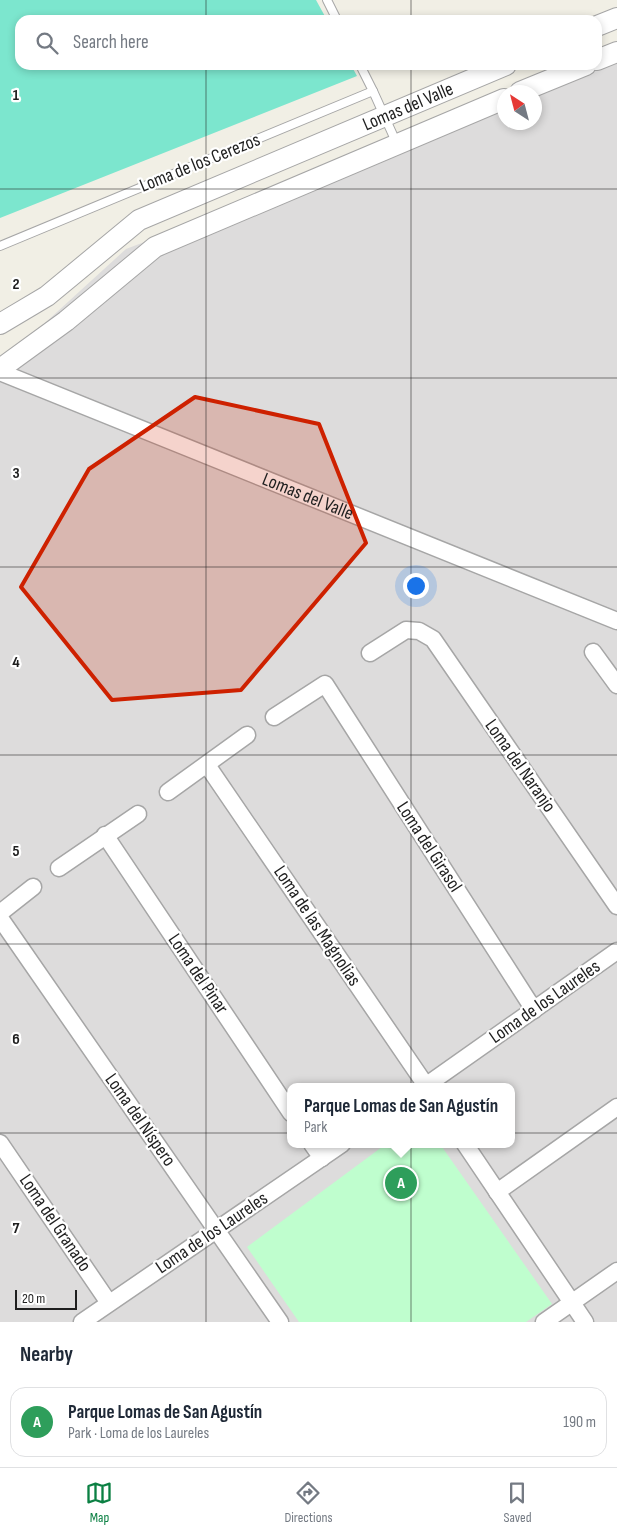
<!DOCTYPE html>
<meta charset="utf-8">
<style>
body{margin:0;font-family:"Sofia Sans Condensed",sans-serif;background:#f2f2f3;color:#1f2937}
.compass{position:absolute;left:497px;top:85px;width:45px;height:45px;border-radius:50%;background:#fff;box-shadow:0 2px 8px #0003;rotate:324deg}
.scale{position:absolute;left:15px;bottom:12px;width:62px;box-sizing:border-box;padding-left:5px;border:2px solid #1f1f1f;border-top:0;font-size:14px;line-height:18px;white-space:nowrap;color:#1f1f1f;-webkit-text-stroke:4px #fff;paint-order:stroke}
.you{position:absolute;left:415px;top:585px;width:18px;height:18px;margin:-12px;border:4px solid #fff;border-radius:50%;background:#1a73e8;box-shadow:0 0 0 8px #1a73e833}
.badge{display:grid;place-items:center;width:32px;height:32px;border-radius:50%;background:#0b8043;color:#fff;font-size:16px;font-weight:700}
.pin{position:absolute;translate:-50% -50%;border:2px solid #fff;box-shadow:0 1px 5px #0006}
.popup{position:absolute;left:287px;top:1083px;width:228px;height:65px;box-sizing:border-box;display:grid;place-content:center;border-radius:10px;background:#fff;filter:drop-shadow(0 1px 4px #0005);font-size:16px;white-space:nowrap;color:#747a83}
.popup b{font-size:19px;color:#1f2937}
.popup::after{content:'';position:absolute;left:50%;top:100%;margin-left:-10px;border:10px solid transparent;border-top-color:#fff}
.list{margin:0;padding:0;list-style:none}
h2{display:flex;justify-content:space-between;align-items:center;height:65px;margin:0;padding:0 20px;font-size:21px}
h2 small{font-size:16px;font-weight:400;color:#747a83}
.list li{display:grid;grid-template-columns:32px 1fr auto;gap:15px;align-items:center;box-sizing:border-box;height:70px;margin:0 10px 10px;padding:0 10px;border:1px solid #e0e1e3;border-radius:15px}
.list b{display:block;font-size:19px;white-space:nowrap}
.list p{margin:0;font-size:16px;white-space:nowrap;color:#747a83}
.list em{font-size:16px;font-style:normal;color:#747a83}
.icon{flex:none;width:28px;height:28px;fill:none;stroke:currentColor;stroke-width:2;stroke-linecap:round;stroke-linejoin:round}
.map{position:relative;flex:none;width:617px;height:1322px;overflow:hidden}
.search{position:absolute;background:#fff;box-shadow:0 2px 8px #0003;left:15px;right:15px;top:15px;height:55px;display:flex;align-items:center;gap:12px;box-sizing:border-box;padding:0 18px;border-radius:15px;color:#747a83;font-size:19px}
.sheet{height:145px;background:#fff}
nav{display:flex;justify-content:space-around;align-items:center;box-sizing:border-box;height:70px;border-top:1px solid #e0e1e3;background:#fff;font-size:14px;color:#747a83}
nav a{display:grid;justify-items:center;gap:2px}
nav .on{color:#0b8043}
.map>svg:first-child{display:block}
</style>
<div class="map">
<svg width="617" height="1322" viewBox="0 0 617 1322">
<rect width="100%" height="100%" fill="#f1efe5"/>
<path fill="#dddcdc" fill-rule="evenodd" d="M617 62V1322H0V364L126 249 504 105V122H534L535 94ZM291 1087H511V1144H291Z"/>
<polygon fill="#bffece" points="386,1144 440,1144 552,1304 526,1322 299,1322 247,1247"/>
<polygon fill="#7ce6ce" points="0,0 316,0 327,20 20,20 20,65 351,65 357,76 0,218"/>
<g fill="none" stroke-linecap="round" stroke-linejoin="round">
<defs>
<g id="service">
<polyline points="327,0 337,20"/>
<polyline points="373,91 397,144"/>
<polyline points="0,246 373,91 360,65"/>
</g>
<g id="minor">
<path id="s1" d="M0 372 617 621"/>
<polyline points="593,652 617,685"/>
<polyline points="370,653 406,630 419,631 433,639 617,906"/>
<polyline points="274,717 325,684 534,1010"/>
<polyline points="207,765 427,1087"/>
<polyline points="168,792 247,735"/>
<polyline points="105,835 291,1113"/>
<polyline points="59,868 138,814"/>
<polyline points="0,913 33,887"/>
<polyline points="0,918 280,1322"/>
<polyline points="424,1087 617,951"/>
<polyline points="0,1143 109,1303"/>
<polyline points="312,1144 322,1158"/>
<polyline points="465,1144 585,1322"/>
<polyline points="497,1192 617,1107"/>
<polyline points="82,1322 342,1144"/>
<polyline points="544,1322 617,1271"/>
</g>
<g id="tertiary">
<polyline points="597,26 617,18"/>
<polyline points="597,60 617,52"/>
<polyline points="520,92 586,65"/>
<path id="s2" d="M0 324 47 296 139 220 506 65"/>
<polyline points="0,369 66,321 155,247 504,99"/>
</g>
</defs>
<use href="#service" stroke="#a6a6a6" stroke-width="10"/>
<use href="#minor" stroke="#a6a6a6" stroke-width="19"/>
<use href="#tertiary" stroke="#a6a6a6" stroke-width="22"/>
<use href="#service" stroke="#fff" stroke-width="8"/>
<use href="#minor" stroke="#fff" stroke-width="16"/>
<use href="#tertiary" stroke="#fff" stroke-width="20"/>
</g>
<path fill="#ce2100" fill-opacity="0.2" stroke="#ce2100" stroke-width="4" stroke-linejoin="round" d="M195 397 319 424 366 543 241 690 112 700 21 587 89 469Z"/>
<path fill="none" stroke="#1f1f1f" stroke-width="1" stroke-opacity="0.55" d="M206 0V20M411 0V20M206 65V1322M411 65V1322M0 189H617M0 378H617M0 567H617M0 755H617M0 944H617M0 1133H617"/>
<g text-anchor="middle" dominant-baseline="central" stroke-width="4.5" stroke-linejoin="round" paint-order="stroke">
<g font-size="19" fill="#1f1f1f" stroke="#fff">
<text stroke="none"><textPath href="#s2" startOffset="466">Lomas del Valle</textPath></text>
<text transform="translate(200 163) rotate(-22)">Loma de los Cerezos</text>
<text stroke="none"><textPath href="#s1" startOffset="332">Lomas del Valle</textPath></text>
<text transform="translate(520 766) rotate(55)">Loma del Naranjo</text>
<text transform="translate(429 847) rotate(57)">Loma del Girasol</text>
<text transform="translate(317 926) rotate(56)">Loma de las Magnolias</text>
<text transform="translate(198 974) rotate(56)">Loma del Pinar</text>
<text transform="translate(545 1002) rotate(-35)">Loma de los Laureles</text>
<text transform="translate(140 1120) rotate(55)">Loma del Níspero</text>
<text transform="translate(55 1223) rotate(56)">Loma del Granado</text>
<text transform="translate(212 1233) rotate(-34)">Loma de los Laureles</text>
</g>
</g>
<g font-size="16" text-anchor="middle" font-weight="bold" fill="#1f1f1f" stroke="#fff" stroke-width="4.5" stroke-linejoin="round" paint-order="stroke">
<text x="16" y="100">1</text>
<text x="16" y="289">2</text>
<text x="16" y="478">3</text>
<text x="16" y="667">4</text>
<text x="16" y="856">5</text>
<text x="16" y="1044">6</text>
<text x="16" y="1233">7</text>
</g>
</svg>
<svg class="compass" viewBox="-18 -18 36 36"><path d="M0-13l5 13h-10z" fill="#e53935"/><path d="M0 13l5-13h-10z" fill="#747a83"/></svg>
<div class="scale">20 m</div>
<div class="you"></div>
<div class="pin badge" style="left:401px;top:1183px;background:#2e9e5b">A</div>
<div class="popup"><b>Parque Lomas de San Agustín</b>Park</div>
<div class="search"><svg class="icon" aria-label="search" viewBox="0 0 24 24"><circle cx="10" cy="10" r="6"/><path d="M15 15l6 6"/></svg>Search here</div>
</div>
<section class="sheet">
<h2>Nearby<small></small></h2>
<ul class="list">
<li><span class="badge" style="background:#2e9e5b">A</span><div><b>Parque Lomas de San Agustín</b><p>Park · Loma de los Laureles</p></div><em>190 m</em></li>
</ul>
</section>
<nav>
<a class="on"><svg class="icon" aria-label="map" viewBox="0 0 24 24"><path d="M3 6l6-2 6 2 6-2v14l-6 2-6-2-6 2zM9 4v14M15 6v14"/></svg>Map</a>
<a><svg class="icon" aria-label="directions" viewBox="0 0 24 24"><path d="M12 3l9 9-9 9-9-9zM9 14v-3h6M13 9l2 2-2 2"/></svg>Directions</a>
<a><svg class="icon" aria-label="saved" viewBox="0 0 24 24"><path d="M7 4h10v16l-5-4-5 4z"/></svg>Saved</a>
</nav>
